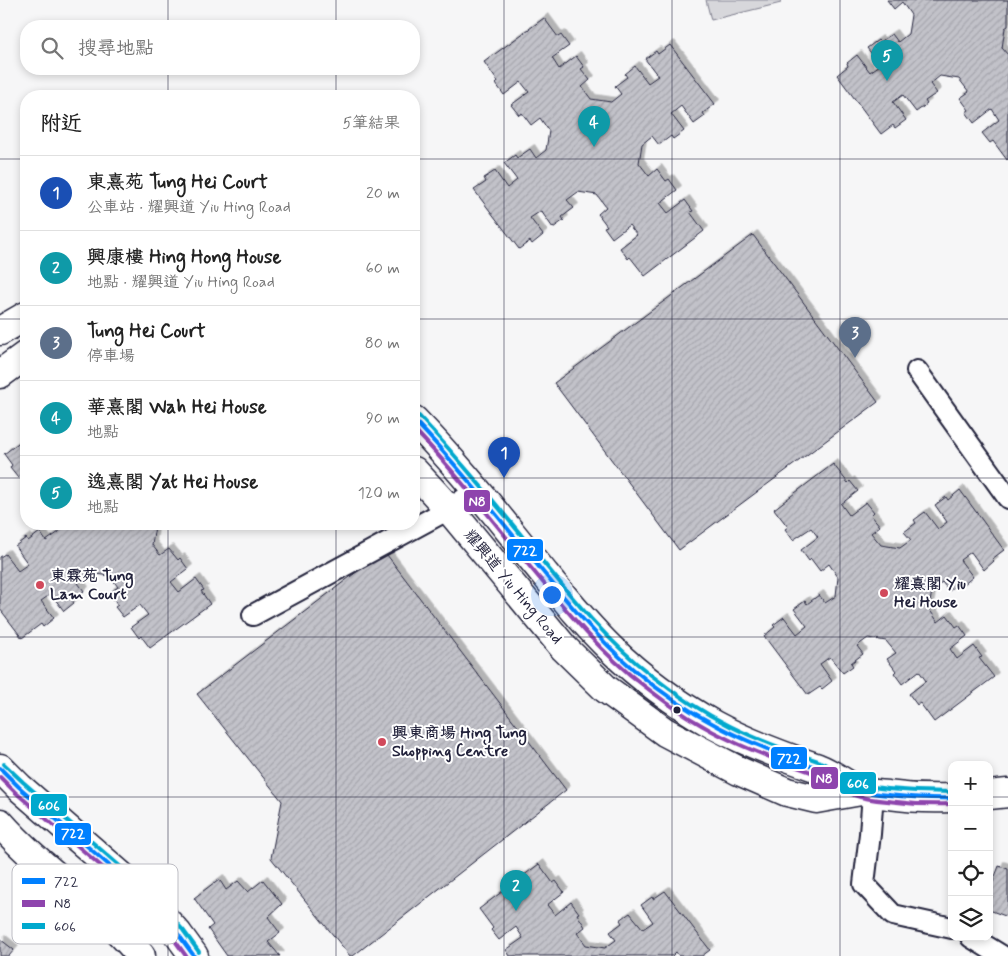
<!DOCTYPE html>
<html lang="zh-TW">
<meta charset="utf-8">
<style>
body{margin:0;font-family:Mynerve,"LXGW WenKai TC",sans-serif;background:#f2f2f2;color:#222}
.controls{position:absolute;right:15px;bottom:15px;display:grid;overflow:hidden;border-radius:10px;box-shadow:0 2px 8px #0003}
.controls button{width:45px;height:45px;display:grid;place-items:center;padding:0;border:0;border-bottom:1px solid #e0e0e0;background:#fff;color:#222;font:25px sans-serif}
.you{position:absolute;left:551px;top:594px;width:18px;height:18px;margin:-12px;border:4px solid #fff;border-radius:50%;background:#1a73e8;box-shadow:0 0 0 8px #1a73e833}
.badge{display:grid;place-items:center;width:32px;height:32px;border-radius:50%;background:#ea580c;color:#fff;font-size:16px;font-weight:700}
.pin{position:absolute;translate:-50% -41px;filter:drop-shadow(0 1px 2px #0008)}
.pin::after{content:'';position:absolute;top:26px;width:18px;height:15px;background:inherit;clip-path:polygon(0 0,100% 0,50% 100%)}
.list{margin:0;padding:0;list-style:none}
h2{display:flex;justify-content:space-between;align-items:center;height:65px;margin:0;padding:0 20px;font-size:21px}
h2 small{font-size:16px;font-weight:400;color:#767676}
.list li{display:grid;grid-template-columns:32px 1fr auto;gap:15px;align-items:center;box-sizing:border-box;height:75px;padding:0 20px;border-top:1px solid #e0e0e0}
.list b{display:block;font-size:19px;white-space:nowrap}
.list p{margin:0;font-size:16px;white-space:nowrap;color:#767676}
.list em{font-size:16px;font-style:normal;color:#767676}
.icon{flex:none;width:28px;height:28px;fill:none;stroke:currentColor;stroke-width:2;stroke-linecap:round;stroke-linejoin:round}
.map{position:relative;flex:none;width:1008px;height:956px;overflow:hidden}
.search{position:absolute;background:#fff;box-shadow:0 2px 8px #0003;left:20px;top:20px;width:400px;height:55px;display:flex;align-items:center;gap:12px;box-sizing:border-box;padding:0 18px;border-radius:20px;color:#767676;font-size:19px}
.panel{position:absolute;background:#fff;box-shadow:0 2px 8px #0003;left:20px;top:90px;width:400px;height:440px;border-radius:20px}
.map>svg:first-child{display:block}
</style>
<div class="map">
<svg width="1008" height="956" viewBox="0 0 1008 956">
<defs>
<pattern id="building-hatch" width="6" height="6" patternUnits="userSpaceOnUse" patternTransform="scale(1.25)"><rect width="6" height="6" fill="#c2c2c9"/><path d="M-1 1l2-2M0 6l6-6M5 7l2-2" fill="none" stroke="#a6a6ae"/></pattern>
<filter id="shadow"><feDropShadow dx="4.5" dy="-4.5" stdDeviation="0" flood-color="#0004"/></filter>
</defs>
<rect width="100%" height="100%" fill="#f6f6f7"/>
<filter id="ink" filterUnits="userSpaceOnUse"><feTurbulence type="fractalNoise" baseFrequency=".02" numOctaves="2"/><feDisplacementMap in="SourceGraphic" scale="10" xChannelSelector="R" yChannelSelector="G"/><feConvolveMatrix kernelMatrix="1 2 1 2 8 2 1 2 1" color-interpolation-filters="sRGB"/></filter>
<g filter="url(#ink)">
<polygon fill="#d7d7db" stroke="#7c7c8b" points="706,0 780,0 781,3 711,20"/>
<g fill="url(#building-hatch)" stroke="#22223b" filter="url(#shadow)">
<polygon points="887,0 1008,0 1008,26 1005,28 1002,48 1008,55 1008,159 1007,160 993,141 990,143 982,133 999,120 992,109 974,123 966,112 969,110 960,98 969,92 959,79 940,76 930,84 937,93 925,101 927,104 916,112 903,95 893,102 906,120 895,128 893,125 881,134 837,75 848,66 847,63 857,55 870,72 880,65 867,48 878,40 880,42 892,34 898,42 908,34 911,15 902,2 894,9"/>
<polygon points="544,18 558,37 561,35 569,46 552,58 559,69 576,56 584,67 581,69 590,80 582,87 591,99 611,102 621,94 615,86 627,77 625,74 635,66 648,83 658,76 645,59 656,51 658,54 670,45 715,104 703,113 705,116 694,124 681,106 671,114 684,131 673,139 671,136 659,145 652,136 642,144 639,163 649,176 657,169 666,181 669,179 677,190 660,203 668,213 685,200 693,211 690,212 704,231 645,276 630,257 628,259 620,248 637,235 629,225 612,238 604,227 607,226 598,214 606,207 597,195 578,192 567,200 574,208 562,217 564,220 553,228 541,211 530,218 543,235 532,244 530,241 519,249 474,190 486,182 484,178 495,171 507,188 517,180 504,163 515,155 517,158 530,149 536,158 546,150 549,131 540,118 531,125 522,113 519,115 511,105 529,92 521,82 504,95 496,84 498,82 484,62"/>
<polygon points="753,235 878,402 679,550 554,383"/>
<polygon points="26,437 26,472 18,478 10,468 12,465 4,454"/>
<polygon points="833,464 848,483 850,481 858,491 841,504 849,515 866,502 874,512 871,515 880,526 871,533 881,545 900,548 911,540 904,532 916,523 914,520 925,512 938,529 947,522 935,505 946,497 948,500 960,490 1004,550 992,559 994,561 984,570 971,552 960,560 973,577 963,585 960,582 949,591 942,582 932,590 929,609 938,622 947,615 956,627 959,625 967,636 950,649 957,659 974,646 982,657 979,658 994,677 934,722 920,703 917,705 909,694 926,681 919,671 902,684 894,673 896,671 887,659 896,653 886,641 868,638 857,646 863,654 851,663 853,666 843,673 830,657 820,664 832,681 822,689 820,687 808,695 764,636 775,627 773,625 784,617 797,634 807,626 794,609 805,601 807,604 819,595 825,603 836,596 838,577 829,564 820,571 811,559 809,561 801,550 818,537 811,528 793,540 785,529 788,527 774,509"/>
<polygon points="60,524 157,524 155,526 152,545 160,555 169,549 178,560 180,558 188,569 171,582 179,592 196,579 204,590 201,591 210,604 150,648 141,636 139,638 131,627 148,615 140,605 123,617 115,607 118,605 109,593 118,587 110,576 90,573 78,583 84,591 72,600 74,603 64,611 51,594 41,601 54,618 43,627 41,624 22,638 0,609 0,557 5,554 18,571 28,564 15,546 26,538 28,541 40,532 46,541 59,532"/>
<polygon points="384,551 566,790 353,956 350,956 271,858 282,801 197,694"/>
<polygon points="539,864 553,883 556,881 564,892 547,905 555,915 571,902 579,913 577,914 585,927 577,933 586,945 605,948 616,940 610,932 622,923 620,920 630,913 643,929 653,922 641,905 652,897 653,899 665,891 710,950 702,956 679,956 676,952 672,956 510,956 506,950 523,938 516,927 499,940 491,930 493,928 479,909"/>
<polygon points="999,866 1008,869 1008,917 989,910 989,892"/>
<polygon points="219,879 226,890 238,881 248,892 263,880 282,904 268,917 280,933 268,942 280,956 227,956 208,929 213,925 194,898"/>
<polygon points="0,939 14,950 9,956 0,956"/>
</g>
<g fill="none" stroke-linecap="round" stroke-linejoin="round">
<defs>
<g id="service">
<polyline points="917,371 1008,498"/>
<polyline points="253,615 449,509 476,491"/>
<polyline points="873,793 870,834 864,884 893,915 952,928"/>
<polyline points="971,937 1002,956"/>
</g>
<g id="tertiary">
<polyline points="0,331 26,316"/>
<polyline points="0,374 26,355"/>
<path d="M414 420C460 467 501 521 543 572 565 599 586 625 611 649 641 678 677 704 714 725 747 743 783 756 818 768 834 774 846 786 862 791 870 794 879 794 888 795 909 798 930 799 952 798"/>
<polyline points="414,471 449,509 564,648 606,689 665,732 739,771 787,792 816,799 861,791"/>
<polyline points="0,768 19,787 141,893 178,934 194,956"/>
<polyline points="989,795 1008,793"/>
<path d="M0 823C43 872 100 905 141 956"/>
</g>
</defs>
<use href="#service" stroke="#22223b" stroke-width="24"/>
<use href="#tertiary" stroke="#22223b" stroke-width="31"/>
<use href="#service" stroke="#fff" stroke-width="20"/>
<use href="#tertiary" stroke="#fff" stroke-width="28"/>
<defs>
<g id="bus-1">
<path d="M414 420C457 465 495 513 534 561 565 599 596 637 633 669 689 717 746 743 815 767 830 772 843 784 858 790 868 793 878 794 888 795 909 797 930 799 952 798"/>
<polyline points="0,768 19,787 141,893 178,934 194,956"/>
</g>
<g id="bus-2">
<path d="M414 429C456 473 493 521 531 568 566 610 600 652 643 685 672 708 703 728 736 743 762 755 788 764 814 773 829 779 840 789 854 795 865 799 876 800 887 801 909 804 930 805 952 804"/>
<polyline points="0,777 15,792 137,897 173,938 186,956"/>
</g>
<g id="bus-3">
<path d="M419 416C461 461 500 509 539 557 573 599 607 641 651 675 675 694 702 712 730 726 758 740 788 751 818 761 834 767 846 778 861 784 870 787 879 788 888 789 909 791 930 792 952 792"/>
<polyline points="4,764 23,782 145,888 183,930 199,952"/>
</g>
</defs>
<use href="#bus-1" stroke="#fff" stroke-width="8"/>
<use href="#bus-2" stroke="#fff" stroke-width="8"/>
<use href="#bus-3" stroke="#fff" stroke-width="8"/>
<use href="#bus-1" stroke="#0080ff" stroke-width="4"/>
<use href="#bus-2" stroke="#8e44ad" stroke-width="4"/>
<use href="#bus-3" stroke="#00a9ce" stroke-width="4"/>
</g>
</g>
<path fill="none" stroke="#22223b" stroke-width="1" stroke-opacity="0.55" d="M168 0V26M336 0V26M504 0V956M672 0V956M840 0V956M168 69V96M336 69V96M0 159H26M414 159H1008M0 319H26M414 319H1008M0 478H26M414 478H1008M168 524V956M336 524V956M0 637H1008M0 797H952M989 797H1008"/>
<g fill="#d1495b" stroke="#fff" stroke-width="2">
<circle cx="40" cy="585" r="5"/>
<circle cx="884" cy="593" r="5"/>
<circle cx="382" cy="742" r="5"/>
</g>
<circle fill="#22223b" stroke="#fff" stroke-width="2" cx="677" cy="710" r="4.5"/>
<g text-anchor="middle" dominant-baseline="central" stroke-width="4" stroke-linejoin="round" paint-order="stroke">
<g font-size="16" font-weight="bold" fill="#22223b" stroke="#fff" text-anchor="start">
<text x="50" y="576">東霖苑 Tung<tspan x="50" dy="18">Lam Court</tspan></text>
<text x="894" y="584">耀熹閣 Yiu<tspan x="894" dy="18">Hei House</tspan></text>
<text x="392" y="733">興東商場 Hing Tung<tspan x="392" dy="18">Shopping Centre</tspan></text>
</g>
<g font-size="16" fill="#22223b" stroke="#fff">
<text transform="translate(513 587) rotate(50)">耀興道 Yiu Hing Road</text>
</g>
</g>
<rect x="12" y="864" width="166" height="80" rx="8" fill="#fff" stroke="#bdbdc4" stroke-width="1"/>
<rect x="22" y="878" width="23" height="6" fill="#0080ff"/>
<rect x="22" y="900" width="23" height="7" fill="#8e44ad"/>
<rect x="22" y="923" width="23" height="6" fill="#00a9ce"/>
<g font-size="14" fill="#22223b">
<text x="54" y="886">722</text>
<text x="54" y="908">N8</text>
<text x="54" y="931">606</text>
</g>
<g stroke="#fff" stroke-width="2">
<rect x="463" y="489" width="28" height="24" rx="5" fill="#8e44ad"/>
<rect x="506" y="538" width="38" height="24" rx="5" fill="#0080ff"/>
<rect x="770" y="746" width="38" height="24" rx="5" fill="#0080ff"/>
<rect x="810" y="766" width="29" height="24" rx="5" fill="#8e44ad"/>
<rect x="839" y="771" width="38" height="24" rx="5" fill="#00a9ce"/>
<rect x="30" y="793" width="38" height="24" rx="5" fill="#00a9ce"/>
<rect x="54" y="822" width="38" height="24" rx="5" fill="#0080ff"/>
</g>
<g font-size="14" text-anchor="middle" font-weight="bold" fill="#fff">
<text x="477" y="506">N8</text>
<text x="525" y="555">722</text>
<text x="789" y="763">722</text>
<text x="824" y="783">N8</text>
<text x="858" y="788">606</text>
<text x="49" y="810">606</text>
<text x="73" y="838">722</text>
</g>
</svg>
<div class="controls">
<button>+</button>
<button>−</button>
<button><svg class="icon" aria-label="locate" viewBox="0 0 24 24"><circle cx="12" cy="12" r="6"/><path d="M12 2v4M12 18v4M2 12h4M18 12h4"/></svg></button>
<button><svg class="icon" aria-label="layers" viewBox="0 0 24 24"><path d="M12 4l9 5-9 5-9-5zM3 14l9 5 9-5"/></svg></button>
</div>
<div class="you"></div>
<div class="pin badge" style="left:504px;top:478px;background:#1a4fb4">1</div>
<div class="pin badge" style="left:516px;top:911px;background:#0f9aa8">2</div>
<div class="pin badge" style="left:855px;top:358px;background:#5c6f8a">3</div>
<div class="pin badge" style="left:594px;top:147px;background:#0f9aa8">4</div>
<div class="pin badge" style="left:887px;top:81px;background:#0f9aa8">5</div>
<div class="search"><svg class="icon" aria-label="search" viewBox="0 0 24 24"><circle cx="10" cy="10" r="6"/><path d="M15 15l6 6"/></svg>搜尋地點</div>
<section class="panel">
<h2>附近<small>5筆結果</small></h2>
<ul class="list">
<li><span class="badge" style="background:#1a4fb4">1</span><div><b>東熹苑 Tung Hei Court</b><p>公車站 · 耀興道 Yiu Hing Road</p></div><em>20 m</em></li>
<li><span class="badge" style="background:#0f9aa8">2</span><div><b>興康樓 Hing Hong House</b><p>地點 · 耀興道 Yiu Hing Road</p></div><em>60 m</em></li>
<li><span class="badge" style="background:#5c6f8a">3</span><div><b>Tung Hei Court</b><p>停車場</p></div><em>80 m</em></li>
<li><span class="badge" style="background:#0f9aa8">4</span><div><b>華熹閣 Wah Hei House</b><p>地點</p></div><em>90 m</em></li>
<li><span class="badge" style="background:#0f9aa8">5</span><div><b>逸熹閣 Yat Hei House</b><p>地點</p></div><em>120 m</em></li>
</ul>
</section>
</div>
